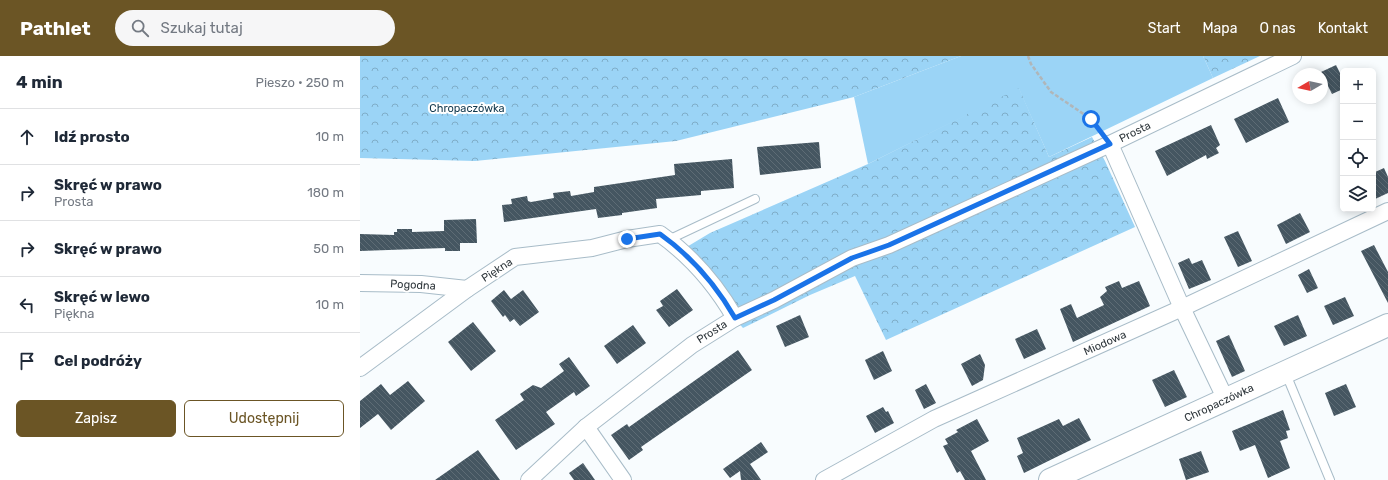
<!DOCTYPE html>
<html lang="pl">
<meta charset="utf-8">
<style>
body{margin:0;font-family:Rubik,sans-serif;background:#f6f6f7;color:#1f2937}
.controls{position:absolute;right:12px;top:12px;display:grid;overflow:hidden;border-radius:6px;box-shadow:0 2px 10px #0003}
.controls button{width:36px;height:36px;display:grid;place-items:center;padding:0;border:0;border-bottom:1px solid #e0e1e3;background:#fff;color:#1f2937;font:20px sans-serif}
.compass{position:absolute;left:932px;top:12px;width:36px;height:36px;border-radius:50%;background:#fff;box-shadow:0 2px 10px #0003;rotate:261deg}
.stop{position:absolute;width:12px;height:12px;margin:-9px;border:3px solid #1a73e8;border-radius:50%;background:#fff}
.stop.end{background:#1a73e8;border-color:#fff;box-shadow:0 1px 4px #0008}
.list{margin:0;padding:0;list-style:none}
h2{display:flex;justify-content:space-between;align-items:center;height:52px;margin:0;padding:0 16px;font-size:17px}
h2 small{font-size:13px;font-weight:400;color:#747a83}
.list li{display:grid;grid-template-columns:26px 1fr auto;gap:12px;align-items:center;box-sizing:border-box;height:56px;padding:0 16px;border-top:1px solid #e0e1e3}
.list b{display:block;font-size:15px;white-space:nowrap}
.list p{margin:0;font-size:13px;white-space:nowrap;color:#747a83}
.list em{font-size:13px;font-style:normal;color:#747a83}
.actions{display:flex;gap:8px;padding:12px 16px}
.actions a{flex:1;padding:9px 0;border:1px solid #6b5525;border-radius:6px;text-align:center;font-size:14px;color:#6b5525}
.actions .main{background:#6b5525;color:#fff}
.icon{flex:none;width:22px;height:22px;fill:none;stroke:currentColor;stroke-width:2;stroke-linecap:round;stroke-linejoin:round}
.map{position:relative;flex:none;width:1028px;height:424px;overflow:hidden}
header{display:flex;align-items:center;gap:24px;box-sizing:border-box;height:56px;padding:0 20px;background:#6b5525;color:#fff}
header strong{font-size:19px}
nav{display:flex;gap:22px;margin-inline-start:auto;font-size:14px}
.search{width:280px;height:36px;background:#f6f6f7;display:flex;align-items:center;gap:10px;box-sizing:border-box;padding:0 14px;border-radius:22px;color:#747a83;font-size:15px}
main{display:flex}
aside{flex:1;background:#fff}
.map>svg:first-child{display:block}
</style>
<header>
<strong>Pathlet</strong>
<div class="search"><svg class="icon" aria-label="search" viewBox="0 0 24 24"><circle cx="10" cy="10" r="6"/><path d="M15 15l6 6"/></svg>Szukaj tutaj</div>
<nav><a>Start</a><a>Mapa</a><a>O nas</a><a>Kontakt</a></nav>
</header>
<main>
<aside>
<h2>4 min<small>Pieszo · 250 m</small></h2>
<ul class="list">
<li><svg class="icon" aria-label="ahead" viewBox="0 0 24 24"><path d="M12 20V5M6 11l6-6 6 6"/></svg><div><b>Idź prosto</b></div><em>10 m</em></li>
<li><svg class="icon" aria-label="right" viewBox="0 0 24 24"><path d="M7 20v-9h11M14 6l5 5-5 5"/></svg><div><b>Skręć w prawo</b><p>Prosta</p></div><em>180 m</em></li>
<li><svg class="icon" aria-label="right" viewBox="0 0 24 24"><path d="M7 20v-9h11M14 6l5 5-5 5"/></svg><div><b>Skręć w prawo</b></div><em>50 m</em></li>
<li><svg class="icon" aria-label="left" viewBox="0 0 24 24"><path d="M17 20v-9H6M10 6l-5 5 5 5"/></svg><div><b>Skręć w lewo</b><p>Piękna</p></div><em>10 m</em></li>
<li><svg class="icon" aria-label="arrive" viewBox="0 0 24 24"><path d="M6 21V4h12l-3 4 3 4H6"/></svg><div><b>Cel podróży</b></div></li>
</ul>
<div class="actions"><a class="main">Zapisz</a><a>Udostępnij</a></div>
</aside>
<div class="map">
<svg width="1028" height="424" viewBox="0 0 1028 424">
<defs>
<pattern id="forest-crowns" width="20" height="18" patternUnits="userSpaceOnUse"><rect width="20" height="18" fill="#9bd4f6"/><path d="M2 6a3 3 0 1 1 6 0M12 15a3 3 0 1 1 6 0" fill="none" stroke="#7fadc8"/></pattern>
<pattern id="building-back-hatch" width="6" height="6" patternUnits="userSpaceOnUse"><rect width="6" height="6" fill="#455661"/><path d="M-1 5l2 2M0 0l6 6M5-1l2 2" fill="none" stroke="#5e6c75"/></pattern>
</defs>
<rect width="100%" height="100%" fill="#f8fcfe"/>
<polygon fill="#9bd4f6" points="601,0 843,0 853,22 689,101 659,33 508,108 494,41"/>
<g fill="url(#forest-crowns)">
<polygon points="0,0 601,0 494,41 316,85 115,105 0,102"/>
<polygon points="843,0 900,0 853,22"/>
<polygon points="659,32 689,101 732,81 745,105 775,171 526,284 495,220 450,239 383,272 348,232 315,198 350,177 508,108"/>
</g>
<g fill="url(#building-back-hatch)">
<polygon points="976,9 983,23 983,33 972,38 961,16"/>
<polygon points="918,42 929,66 886,87 874,63"/>
<polygon points="851,69 860,89 856,92 859,97 847,103 846,99 807,120 795,95"/>
<polygon points="459,86 461,112 400,119 397,91"/>
<polygon points="372,103 374,132 341,135 341,139 296,143 297,152 262,157 262,159 238,162 236,153 144,166 142,149 152,148 151,143 167,140 168,145 171,146 194,142 193,137 210,135 211,140 234,136 234,131 315,119 314,108"/>
<polygon points="1024,112 1028,121 1028,137 1013,144 1013,117"/>
<polygon points="940,157 950,176 926,188 917,169"/>
<polygon points="116,163 117,187 100,187 100,195 85,195 85,192 0,195 0,178 34,179 34,176 37,176 37,173 52,173 52,176 84,175 84,164"/>
<polygon points="878,175 892,205 878,211 864,181"/>
<polygon points="1014,189 1028,216 1028,247 1001,195"/>
<polygon points="829,202 832,208 842,204 851,224 829,233 818,207"/>
<polygon points="949,213 958,232 947,237 938,219"/>
<polygon points="759,225 762,232 779,225 790,250 713,286 700,253 711,248 717,262 744,249 740,241 747,235 745,231"/>
<polygon points="317,233 333,254 309,271 296,254 303,250 300,245"/>
<polygon points="144,234 151,243 163,234 179,256 160,270 154,263 150,266 145,259 143,261 131,245"/>
<polygon points="985,241 994,260 973,269 964,250"/>
<polygon points="440,259 449,281 425,291 416,270"/>
<polygon points="938,259 947,280 924,290 914,270"/>
<polygon points="113,266 136,295 111,315 88,286"/>
<polygon points="273,269 286,287 257,308 244,290"/>
<polygon points="677,273 686,293 664,303 655,283"/>
<polygon points="869,279 885,315 872,321 856,285"/>
<polygon points="378,294 392,314 281,391 283,394 269,404 251,379 267,368 269,371"/>
<polygon points="523,295 532,315 514,324 505,304"/>
<polygon points="620,298 625,309 623,324 612,330 601,308"/>
<polygon points="209,301 230,330 216,340 214,336 186,356 195,368 156,394 135,364 164,344 160,338 173,329 181,332 204,315 199,308"/>
<polygon points="814,314 827,341 805,351 792,324"/>
<polygon points="48,325 65,345 31,374 18,358 0,372 0,345 21,328 30,339"/>
<polygon points="566,328 576,347 564,353 555,334"/>
<polygon points="986,328 996,351 974,360 965,337"/>
<polygon points="523,351 526,356 528,355 534,367 515,377 506,360"/>
<polygon points="923,354 930,374 926,375 928,382 920,385 930,412 908,422 895,389 880,395 872,375"/>
<polygon points="719,362 731,384 664,417 657,400 663,397 657,382 699,363 703,370"/>
<polygon points="617,363 629,385 611,395 626,424 605,424 600,415 597,417 583,390 588,388 585,383 598,376 596,374"/>
<polygon points="401,386 408,396 390,408 401,424 381,424 380,415 370,422 363,413"/>
<polygon points="118,394 140,424 75,424 108,401"/>
<polygon points="841,395 849,416 826,424 819,403"/>
<polygon points="223,407 235,424 214,424 209,417"/>
</g>
<g fill="none" stroke-linecap="round" stroke-linejoin="round">
<defs>
<g id="lane">
<polyline points="308,184 395,143"/>
<polyline points="926,318 970,424"/>
</g>
<g id="street">
<polyline points="750,88 822,252 866,344"/>
<polyline points="0,227 61,228 107,233"/>
<path d="M0 312 107 233 155 201 232 192 267 183 300 178C331 200 356 229 375 262"/>
<polyline points="226,371 263,424"/>
<polyline points="169,424 226,371 332,289 375,262 414,244 492,202 529,189 750,88 933,0"/>
<polyline points="464,424 574,363 822,252 1028,155"/>
</g>
<polyline id="secondary" points="690,424 1028,269"/>
</defs>
<use href="#lane" stroke="#a8bcc8" stroke-width="10"/>
<use href="#street" stroke="#a8bcc8" stroke-width="18"/>
<use href="#secondary" stroke="#a8bcc8" stroke-width="24"/>
<polyline stroke="#b0b6b9" stroke-width="2.5" stroke-dasharray="4 2" stroke-linecap="butt" points="668,0 671,8 691,36 731,63 741,76"/>
<use href="#lane" stroke="#fff" stroke-width="8"/>
<use href="#street" stroke="#fff" stroke-width="16"/>
<use href="#secondary" stroke="#fff" stroke-width="22"/>
</g>
<g fill="none" stroke-linecap="round" stroke-linejoin="round">
<path stroke="#1a73e8" stroke-width="5" d="M267 183 300 178C331 200 356 229 375 262L414 244 492 202 529 189 750 88 731 63"/>
</g>
<g text-anchor="middle" dominant-baseline="central" stroke-width="4" stroke-linejoin="round" paint-order="stroke">
<g font-size="11" fill="#11384d" stroke="#fff">
<text x="107" y="52">Chropaczówka</text>
</g>
<g font-size="11" fill="#2e363b" stroke="#fff">
<text transform="translate(775 76) rotate(-26)">Prosta</text>
<text transform="translate(137 214) rotate(-33)">Piękna</text>
<text transform="translate(53 229) rotate(3)">Pogodna</text>
<text transform="translate(352 276) rotate(-32)">Prosta</text>
<text transform="translate(745 287) rotate(-24)">Miodowa</text>
<text transform="translate(859 347) rotate(-25)">Chropaczówka</text>
</g>
</g>
</svg>
<div class="controls">
<button>+</button>
<button>−</button>
<button><svg class="icon" aria-label="locate" viewBox="0 0 24 24"><circle cx="12" cy="12" r="6"/><path d="M12 2v4M12 18v4M2 12h4M18 12h4"/></svg></button>
<button><svg class="icon" aria-label="layers" viewBox="0 0 24 24"><path d="M12 4l9 5-9 5-9-5zM3 14l9 5 9-5"/></svg></button>
</div>
<svg class="compass" viewBox="-18 -18 36 36"><path d="M0-13l5 13h-10z" fill="#e53935"/><path d="M0 13l5-13h-10z" fill="#747a83"/></svg>
<div class="stop" style="left:731px;top:63px"></div>
<div class="stop end" style="left:267px;top:183px"></div>
</div>
</main>
